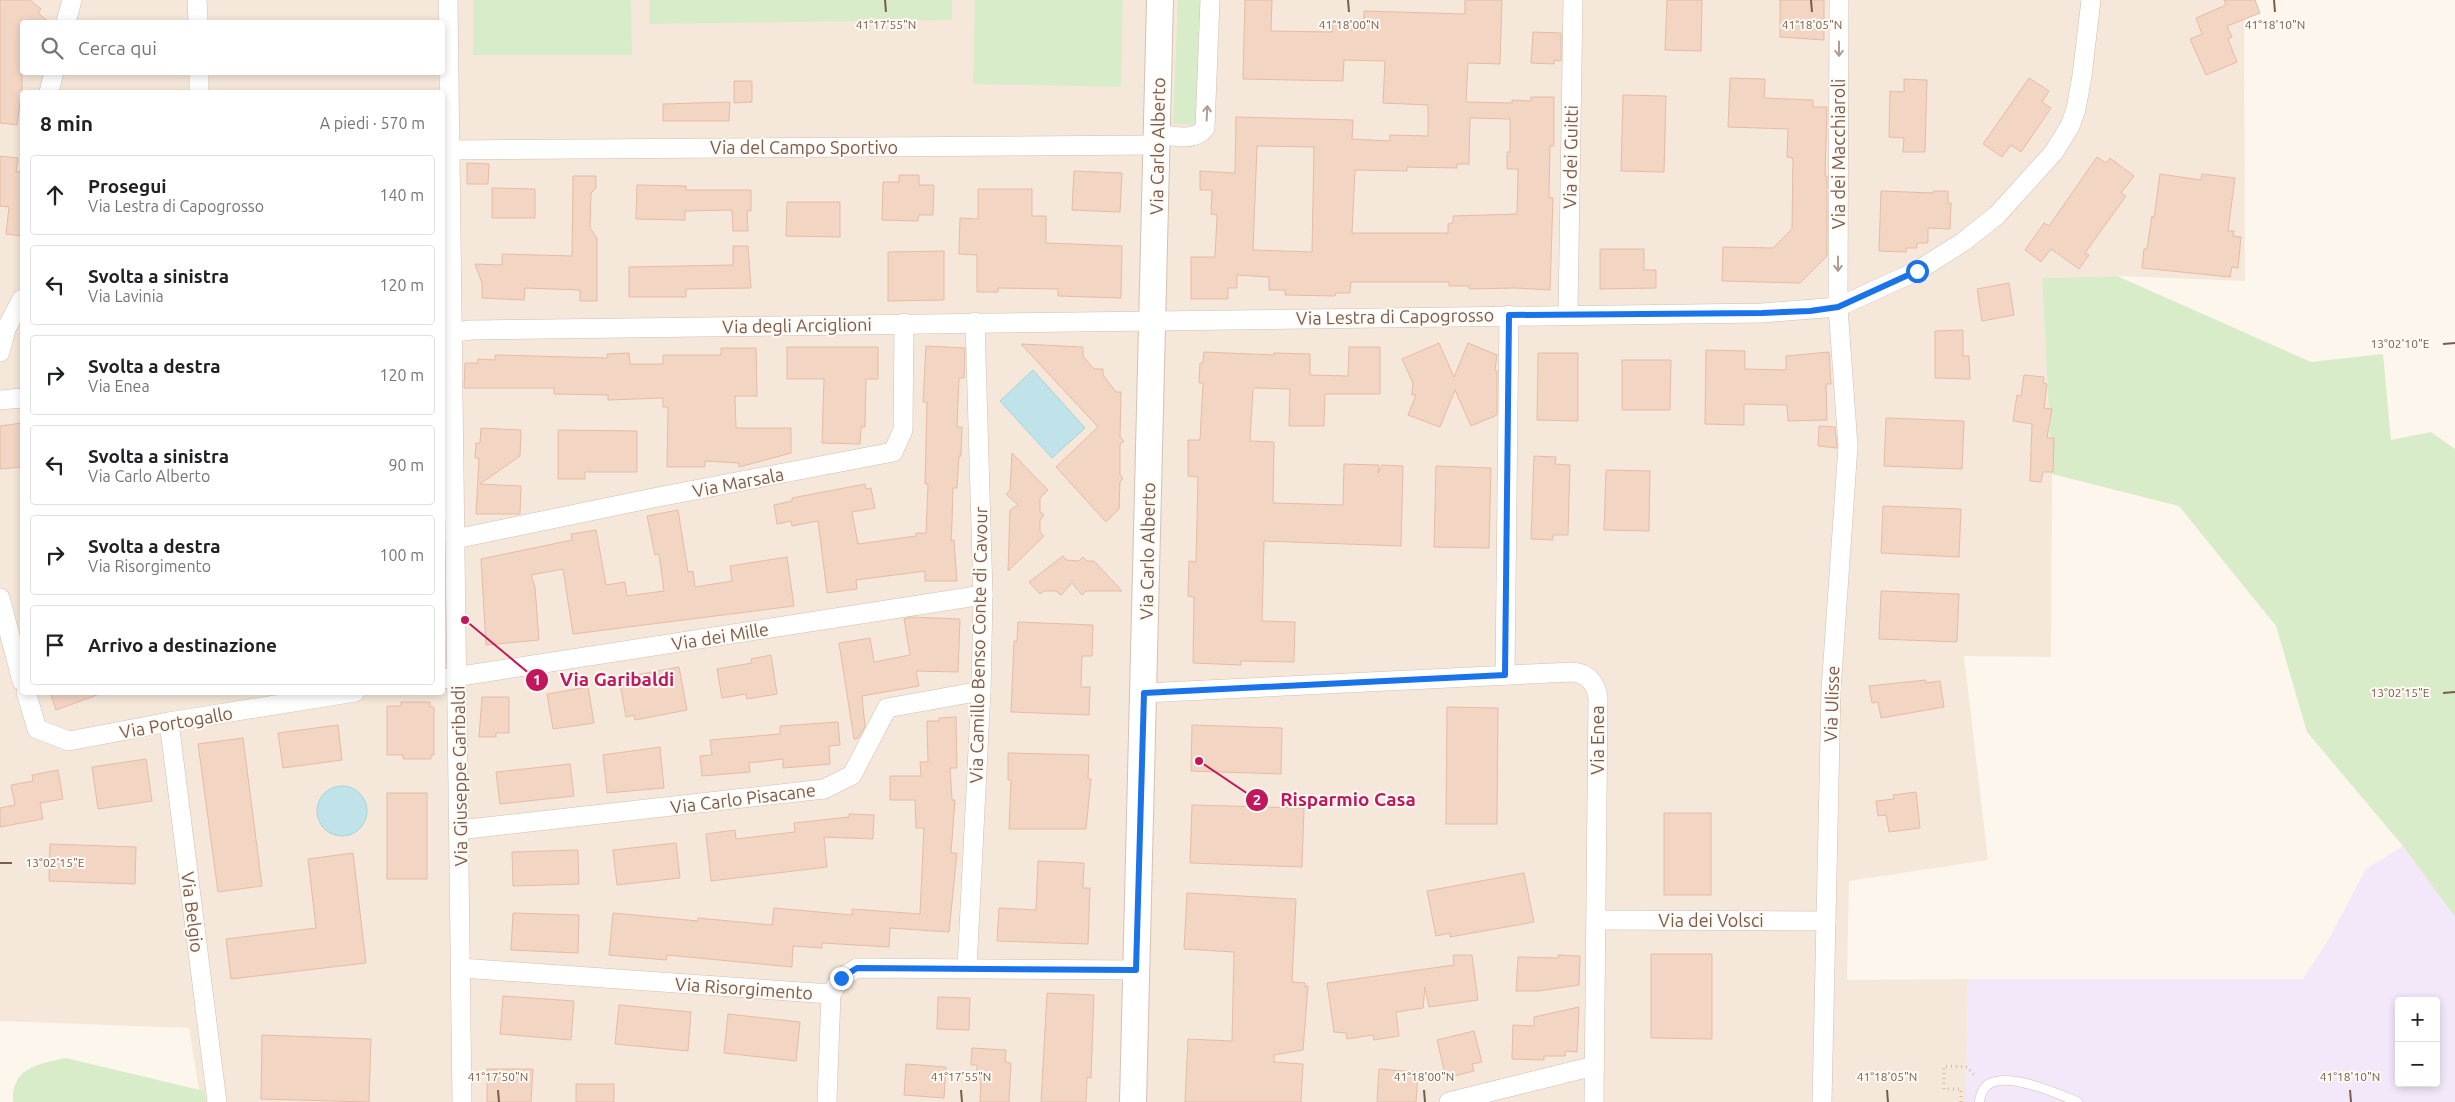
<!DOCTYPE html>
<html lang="it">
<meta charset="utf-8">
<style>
body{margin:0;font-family:Ubuntu,sans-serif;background:#f6f6f6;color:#202124}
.controls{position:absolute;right:15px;bottom:15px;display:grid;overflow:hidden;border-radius:5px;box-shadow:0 2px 8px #0003}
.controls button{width:45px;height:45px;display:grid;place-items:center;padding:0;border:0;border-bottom:1px solid #e0e0e0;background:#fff;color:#202124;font:25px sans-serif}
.stop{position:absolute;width:15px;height:15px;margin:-11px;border:4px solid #1a73e8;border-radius:50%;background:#fff}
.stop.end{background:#1a73e8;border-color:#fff;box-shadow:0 1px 5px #0008}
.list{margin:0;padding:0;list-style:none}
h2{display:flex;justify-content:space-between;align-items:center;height:65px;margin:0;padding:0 20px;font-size:21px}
h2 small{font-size:16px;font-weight:400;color:#757577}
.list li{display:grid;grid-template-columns:32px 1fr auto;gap:15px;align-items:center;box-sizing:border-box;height:80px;margin:0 10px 10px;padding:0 10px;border:1px solid #e0e0e0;border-radius:5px}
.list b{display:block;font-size:19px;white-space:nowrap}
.list p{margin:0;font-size:16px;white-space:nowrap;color:#757577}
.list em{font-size:16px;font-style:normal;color:#757577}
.icon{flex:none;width:28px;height:28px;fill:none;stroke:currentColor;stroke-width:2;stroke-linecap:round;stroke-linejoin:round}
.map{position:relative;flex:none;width:2455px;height:1102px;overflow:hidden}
.search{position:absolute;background:#fff;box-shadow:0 2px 8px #0003;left:20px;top:20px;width:425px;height:55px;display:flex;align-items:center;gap:12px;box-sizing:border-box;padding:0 18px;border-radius:5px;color:#757577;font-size:19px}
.panel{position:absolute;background:#fff;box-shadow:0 2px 8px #0003;left:20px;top:90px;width:425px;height:605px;border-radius:5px}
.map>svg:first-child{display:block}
</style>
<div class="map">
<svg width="2455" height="1102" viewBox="0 0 2455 1102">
<rect width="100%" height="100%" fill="#fdf6ec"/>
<path fill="#f5e8da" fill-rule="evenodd" d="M0 0H2244L2245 281 2117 276 2042 278 2052 474 2051 657 1964 656 1988 860 1849 881 1847 980 1968 979 1966 1102H201L189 1028 0 1021ZM22 22H442V72H22ZM22 92H442V692H22Z"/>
<path fill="#f3e8fa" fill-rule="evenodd" d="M2403 846 2455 917V1102H1966L1968 979H2303L2326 944 2366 869ZM2399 1001H2436V1083H2399Z"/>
<g fill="#d8ecc9">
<polygon points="473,0 631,0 632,55 473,55"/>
<polygon points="649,0 952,0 952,20 649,24"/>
<polygon points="975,0 1123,0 1121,87 973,84"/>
<polygon points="1178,0 1203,0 1198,125 1173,124"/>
<polygon points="2117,276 2311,362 2383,354 2391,440 2431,432 2455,449 2455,917 2403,846 2307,732 2276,626 2179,506 2052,474 2042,278"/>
<path d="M66 1058 204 1091 206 1102H13C11 1067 39 1064 66 1058Z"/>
</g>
<g fill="#bfe3e8" stroke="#a5d3da">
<polygon points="1033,370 1085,428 1052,458 1000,401"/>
<circle cx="342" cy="811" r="25"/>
</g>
<g fill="#f3d5c3" stroke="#e6bba3" fill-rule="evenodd">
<polygon points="0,0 30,0 41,9 38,13 49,22 22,22 22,104 20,103 17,125 0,123"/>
<path d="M1245 0H1272L1271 31 1332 32V21L1364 22V11L1465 14V0H1502L1500 64 1468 63 1466 102 1512 103V100L1531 101V97H1554V146H1550L1549 197 1553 198 1550 290 1515 288 1469 289V286H1449V282H1351L1350 293H1336L1335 296 1285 295V290H1269V277L1237 275V288H1228V299H1191V257H1215L1217 215 1211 214 1212 190H1200V171L1235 173 1236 117 1353 120 1352 139 1390 141V135L1428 136V105L1383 103 1385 61 1344 60 1343 81 1243 79ZM1470 118 1510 119V152H1507V169H1518L1517 214 1453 216V223L1448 224V233H1352L1355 170 1407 171V167L1457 168V164H1469ZM1257 146 1314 147 1312 252 1253 250Z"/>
<polygon points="1667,0 1702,0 1701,51 1665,50"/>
<polygon points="1780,0 1824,0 1824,40 1780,37"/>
<polygon points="2224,0 2255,0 2260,13 2227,26 2232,37 2228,39 2237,62 2206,75 2190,39 2202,34 2196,18 2226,5"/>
<polygon points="1533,32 1561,33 1561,61 1554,60 1554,64 1531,63"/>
<polygon points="1730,78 1765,79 1764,98 1813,100 1813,107 1827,107 1825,176 1827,176 1827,256 1800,283 1722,281 1723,247 1773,248 1792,229 1793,158 1787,157 1788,129 1728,127"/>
<polygon points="2029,78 2049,91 2042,102 2051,108 2021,152 2011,145 2002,157 1983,144"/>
<polygon points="1904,79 1927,80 1925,152 1903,152 1904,138 1889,137 1890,91 1904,92"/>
<polygon points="734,81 752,81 752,102 734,103"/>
<polygon points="1623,95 1666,96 1664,172 1621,171"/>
<polygon points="730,102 729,121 663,121 663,104"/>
<polygon points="0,156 18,158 16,172 22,172 22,236 6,234 9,207 0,206"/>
<polygon points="2097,157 2106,163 2110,158 2134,176 2121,193 2126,196 2085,253 2089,255 2079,269 2051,249 2041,262 2025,250 2044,223 2049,226"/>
<polygon points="467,163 489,164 488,184 467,184"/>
<polygon points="1074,171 1122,173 1120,212 1072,210"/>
<polygon points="2160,174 2201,180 2202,174 2235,178 2228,231 2234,231 2233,236 2241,237 2238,268 2232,267 2230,277 2142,268 2144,249 2147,249 2152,216 2154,218"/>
<polygon points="899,175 919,175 919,185 934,185 933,215 919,215 918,221 882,220 883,182 899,182"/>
<polygon points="573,176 596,176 596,188 591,193 590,228 597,238 597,301 580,301 580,290 525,288 524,300 482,298 482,283 475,264 502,265 502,254 572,256"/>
<polygon points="637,185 686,186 686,190 751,190 751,211 747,211 748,231 733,231 732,210 685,211 685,220 636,219"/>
<polygon points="492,188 535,189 535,218 492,218"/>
<polygon points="978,189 1032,189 1032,216 1046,216 1046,243 1122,246 1121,298 1058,296 1058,289 998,288 998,292 977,292 977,255 959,254 960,218 978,219"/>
<polygon points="1881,191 1933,193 1933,191 1948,191 1948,203 1951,203 1950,229 1928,228 1928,243 1917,243 1917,248 1906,248 1906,252 1879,251"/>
<polygon points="787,202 840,202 840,237 786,236"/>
<polygon points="733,246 748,246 751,288 686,289 686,297 629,297 629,267 733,265"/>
<polygon points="1600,249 1644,249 1644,270 1656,270 1656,288 1600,289"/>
<polygon points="944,251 944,300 888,301 888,252"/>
<polygon points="2009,283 2014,315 1982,321 1977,289"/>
<polygon points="1963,330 1963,356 1969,356 1970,379 1935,378 1935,331"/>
<polygon points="1439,343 1454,377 1468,343 1497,355 1495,370 1497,371 1497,415 1471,426 1455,390 1440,427 1408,415 1416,395 1412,395 1413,383 1402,359"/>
<polygon points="1021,344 1083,347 1083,356 1094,369 1103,369 1103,375 1116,392 1121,392 1120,437 1124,441 1120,444 1120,475 1123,478 1120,482 1119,509 1106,522 1056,467 1098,427"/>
<polygon points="926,346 965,348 964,378 959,378 957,427 962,427 961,456 959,456 957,488 953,488 952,523 951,541 954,540 957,581 925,581 925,571 856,580 857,589 827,593 818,521 792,526 791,521 777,524 774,505 792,501 792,498 865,484 866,489 871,488 875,508 852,512 858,544 916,536 916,533 926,533 928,484 925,484 927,402 923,402"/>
<polygon points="787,347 878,347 878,379 866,379 865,427 861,427 860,444 822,443 824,379 787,379"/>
<polygon points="1349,347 1380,347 1380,394 1325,394 1324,426 1289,426 1290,389 1255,388 1253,390 1250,441 1274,442 1273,503 1343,505 1344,464 1379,465 1378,473 1382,465 1403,466 1401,546 1264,541 1262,621 1295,622 1294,662 1241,661 1241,665 1193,663 1194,597 1188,596 1189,561 1196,562 1198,477 1188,476 1188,440 1200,440 1203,383 1199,383 1200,363 1203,363 1204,352 1274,355 1274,353 1310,354 1310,375 1348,376"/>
<polygon points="721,348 756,348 757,396 735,396 736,428 791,428 791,453 739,467 739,463 705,461 705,467 667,467 668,407 663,407 663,398 608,400 608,395 554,394 554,388 464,388 465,363 478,363 478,359 495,360 495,355 607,358 607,354 629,353 630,364 663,364 663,355 721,355"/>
<polygon points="1706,350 1745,351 1745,369 1786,370 1786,356 1829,352 1831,384 1826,384 1827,420 1788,421 1787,405 1744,404 1744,425 1705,424"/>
<polygon points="1538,353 1578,353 1578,421 1537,420"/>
<polygon points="1622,360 1671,360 1670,410 1622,410"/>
<polygon points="2024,375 2044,377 2043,383 2047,384 2044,408 2052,409 2047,438 2054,438 2053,472 2043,472 2041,482 2030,481 2032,424 2013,421 2017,395 2021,396"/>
<polygon points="1886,418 1964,421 1962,469 1884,466"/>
<polygon points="22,423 22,467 0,469 0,426"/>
<polygon points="1819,426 1835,427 1837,448 1818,446"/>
<polygon points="481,428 521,430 520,456 480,484 521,486 520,514 476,514 479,458 475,458 476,443 480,443"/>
<polygon points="558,430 637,431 637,472 585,472 585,479 558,479"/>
<polygon points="1012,453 1048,490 1040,498 1040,512 1044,515 1040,520 1040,532 1044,536 1008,571 1010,510 1018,505 1006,494 1010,490"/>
<polygon points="1534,456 1556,457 1555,464 1570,465 1568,535 1553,535 1553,540 1531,539"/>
<polygon points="1436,466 1491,468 1489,548 1434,547"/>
<polygon points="1606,470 1650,471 1649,531 1604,530"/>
<polygon points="1883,506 1961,509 1959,557 1881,553"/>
<polygon points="678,510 688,572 693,571 695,587 732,581 730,566 787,557 794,606 573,634 563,569 531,575 535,587 539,640 486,645 481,559 572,540 571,534 596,530 606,585 625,582 627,596 664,591 659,554 655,555 647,516"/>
<polygon points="1063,556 1066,560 1079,561 1083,557 1087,561 1094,561 1122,591 1086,591 1082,595 1072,583 1061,595 1056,591 1044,591 1040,594 1029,582"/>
<polygon points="1881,591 1959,594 1957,642 1879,639"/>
<polygon points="911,617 960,619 958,672 916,671 919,686 862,696 865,727 858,738 854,739 839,643 870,638 874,662 910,655 904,619"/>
<polygon points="1018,622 1093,625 1092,656 1082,656 1081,687 1090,687 1089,715 1011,712 1014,641 1017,641"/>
<polygon points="771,655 777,694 747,699 746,694 722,698 717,669 752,663 751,659"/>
<polygon points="679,667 687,710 635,720 634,715 626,717 619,678"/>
<polygon points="1926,680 1926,683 1940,681 1944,707 1881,718 1878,702 1872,703 1869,686"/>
<polygon points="588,687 594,723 553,729 547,694"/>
<polygon points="50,692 97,692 97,695 56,710"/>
<polygon points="482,697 509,697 509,733 496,733 496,737 479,737"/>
<polygon points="401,702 430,702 430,707 434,707 434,755 431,755 431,759 403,759 403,755 387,755 387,706 401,706"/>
<polygon points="1447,707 1498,708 1497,824 1446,824"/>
<polygon points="956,717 957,768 950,768 952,800 955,800 951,853 957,853 949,932 890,928 889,947 822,943 822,948 793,946 792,967 667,955 666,960 609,955 613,913 698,921 698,918 772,925 774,908 852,915 852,909 920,914 924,828 916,828 915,800 890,800 890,776 921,776 920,762 928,762 927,721 939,721 939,718"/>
<polygon points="838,722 840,745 829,746 830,764 783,768 783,759 749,763 750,772 702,776 700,756 712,755 710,740 780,734 780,726"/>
<polygon points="338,725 342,760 283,768 278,733"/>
<polygon points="1192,725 1282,728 1281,774 1191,771"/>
<polygon points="243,738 262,886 218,892 198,744"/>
<polygon points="660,747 664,788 607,793 603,755"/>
<polygon points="1008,753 1089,755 1088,779 1091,779 1086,829 1009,829 1011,780 1008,780"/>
<polygon points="146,759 152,801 98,809 92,767"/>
<polygon points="570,764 574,796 500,804 496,772"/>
<polygon points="58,770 63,799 40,803 43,819 0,827 0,808 15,805 11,785 33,781 32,775"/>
<polygon points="1916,792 1920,828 1889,832 1886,815 1878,816 1876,801 1894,799 1893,795"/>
<rect x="387" y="793" width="40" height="86"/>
<polygon points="1192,805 1304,808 1302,867 1190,863"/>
<rect x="1664" y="813" width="47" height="82"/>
<polygon points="849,814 874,815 873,839 824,837 827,867 711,881 706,834 735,830 736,839 795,832 794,823 849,817"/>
<polygon points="676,843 680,878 617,885 613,850"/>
<polygon points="50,844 136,847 135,884 49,881"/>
<polygon points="578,850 579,884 513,886 512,852"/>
<polygon points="353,853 366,963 231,979 226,939 316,928 308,859"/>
<polygon points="1038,861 1084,863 1083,888 1090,888 1088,944 997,941 999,908 1036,910"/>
<polygon points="1524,873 1534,922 1450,937 1450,933 1436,936 1427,891"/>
<polygon points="1187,893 1296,899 1292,982 1305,983 1305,987 1308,986 1303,1050 1274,1055 1274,1062 1303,1064 1301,1102 1185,1102 1188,1039 1232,1041 1234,952 1184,949"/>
<polygon points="513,913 579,915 578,953 511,950"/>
<polygon points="1651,954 1712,954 1712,1039 1651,1038"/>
<polygon points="1453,955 1472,955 1478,1000 1429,1007 1425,987 1423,1008 1396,1012 1399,1036 1374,1040 1373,1035 1347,1039 1346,1033 1334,1032 1327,983 1454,965"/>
<polygon points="1558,955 1580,956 1579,985 1538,991 1516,991 1518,957 1558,958"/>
<polygon points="1047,993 1094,995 1091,1078 1087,1077 1086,1102 1041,1102"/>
<polygon points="503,996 574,1001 571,1040 500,1034"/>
<polygon points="938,997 970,998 969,1030 937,1029"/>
<polygon points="619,1005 691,1012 688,1051 615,1044"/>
<polygon points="1579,1007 1577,1052 1566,1051 1565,1056 1544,1056 1544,1060 1512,1059 1513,1025 1534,1026 1534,1017"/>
<polygon points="728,1014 800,1022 796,1061 724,1053"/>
<polygon points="1474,1031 1482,1062 1472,1064 1474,1071 1446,1078 1437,1040"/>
<polygon points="262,1035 371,1039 369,1102 261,1099"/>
<polygon points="972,1048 1006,1050 1005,1062 1011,1063 1009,1102 980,1102 981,1080 977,1079 977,1065 971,1065"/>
<polygon points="906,1064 946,1067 944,1098 904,1095"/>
<polygon points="487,1069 533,1069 531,1102 487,1102"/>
<polygon points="1379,1069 1418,1072 1416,1102 1377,1102"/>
<rect x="576" y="1084" width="38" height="18"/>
</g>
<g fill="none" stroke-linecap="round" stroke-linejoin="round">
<defs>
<path id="lane" d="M1979 1102C1981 1094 1983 1086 1991 1083 2012 1073 2058 1094 2078 1102"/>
<g id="street">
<polyline points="197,0 198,22"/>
<polyline points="448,0 462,1102"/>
<polyline points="66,22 72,0"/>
<polyline points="199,72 199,92"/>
<polyline points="49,92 54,72"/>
<path d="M1157 134C1172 136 1195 142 1205 128L1210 0"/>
<polyline points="451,150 1157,145"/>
<polyline points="1568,314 1573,0"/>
<polyline points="442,334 471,330 1762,313 1838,307 1917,271 1963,242 1997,215 2054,152 2070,126 2076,109 2082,76 2091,0"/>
<polyline points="0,352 6,329 22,299"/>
<polyline points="0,400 22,398"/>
<polyline points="455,539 653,498 893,452 903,430 904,323"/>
<polyline points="0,598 22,681"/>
<polyline points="1505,675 1509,315"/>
<polyline points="442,679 983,595"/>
<polyline points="26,692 37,729 69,741 169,722 355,692"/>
<path d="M1144 693 1572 672C1588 673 1596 683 1598 698L1594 1102"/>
<polyline points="169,722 217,1102"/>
<polyline points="459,830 824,789 852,775 887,708 981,691"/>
<polyline points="1596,920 1826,921"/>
<polyline points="461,968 831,994 841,978 857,968 1136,970"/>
<polyline points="967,968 981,691 983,595 975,322"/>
<polyline points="827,1102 831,994"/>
<polyline points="1449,1102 1594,1066"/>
<polyline points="1822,1102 1831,690 1848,446 1838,307 1839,0"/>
</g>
<polyline id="secondary" points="1133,1102 1160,0"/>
</defs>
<use href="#lane" stroke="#d1beb0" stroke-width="10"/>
<use href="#street" stroke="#d1beb0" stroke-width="20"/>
<use href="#secondary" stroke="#d6c0b0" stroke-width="28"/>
<polyline stroke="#d9b8a5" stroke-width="3" stroke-dasharray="1 4" stroke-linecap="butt" points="1961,1102 1961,1089 1944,1089 1944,1066 1967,1067 1976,1077"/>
<use href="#lane" stroke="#fff" stroke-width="9"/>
<use href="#street" stroke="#fff" stroke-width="19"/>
<use href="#secondary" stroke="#fff" stroke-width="26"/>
</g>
<defs><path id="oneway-shaft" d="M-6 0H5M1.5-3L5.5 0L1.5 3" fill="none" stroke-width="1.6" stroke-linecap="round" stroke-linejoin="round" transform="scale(1.25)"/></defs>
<g stroke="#af9d94">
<use href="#oneway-shaft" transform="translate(1839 49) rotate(90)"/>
<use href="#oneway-shaft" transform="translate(1207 113) rotate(-87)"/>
<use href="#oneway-shaft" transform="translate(1838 264) rotate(90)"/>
</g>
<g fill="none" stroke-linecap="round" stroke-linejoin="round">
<polyline stroke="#1a73e8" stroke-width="6" points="841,978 857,968 1136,970 1144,693 1505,675 1509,315 1762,313 1810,311 1838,307 1917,271"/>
</g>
<path fill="none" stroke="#7a5c4d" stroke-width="2" d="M885 0 886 12M1348 0 1349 12M1811 0 1812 12M2274 0 2275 12M2443 344 2455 343M2443 693 2455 692M0 863H12M498 1090 499 1102M961 1090 962 1102M1424 1090 1425 1102M1887 1090 1888 1102M2350 1090 2351 1102"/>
<g text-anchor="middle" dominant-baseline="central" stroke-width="4" stroke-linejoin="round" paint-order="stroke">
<g font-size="18" fill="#7a5c4d" stroke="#fffaf3">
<text transform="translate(1157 146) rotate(-89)">Via Carlo Alberto</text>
<text x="804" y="147">Via del Campo Sportivo</text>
<text transform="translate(1838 154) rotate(-90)">Via dei Macchiaroli</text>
<text transform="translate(1570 157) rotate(-89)">Via dei Guitti</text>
<text transform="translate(1395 316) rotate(-1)">Via Lestra di Capogrosso</text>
<text transform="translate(797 325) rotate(-1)">Via degli Arciglioni</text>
<text transform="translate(738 482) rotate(-11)">Via Marsala</text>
<text transform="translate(1147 551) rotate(-89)">Via Carlo Alberto</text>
<text transform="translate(720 636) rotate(-9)">Via dei Mille</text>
<text transform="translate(978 645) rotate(-89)">Via Camillo Benso Conte di Cavour</text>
<text transform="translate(1831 704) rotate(-88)">Via Ulisse</text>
<text transform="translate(176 722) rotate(-10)">Via Portogallo</text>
<text transform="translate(1597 740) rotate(-90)">Via Enea</text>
<text transform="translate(459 776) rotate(-91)">Via Giuseppe Garibaldi</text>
<text transform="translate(743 798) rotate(-7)">Via Carlo Pisacane</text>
<text transform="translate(193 912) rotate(83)">Via Belgio</text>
<text x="1711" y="920">Via dei Volsci</text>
<text transform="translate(744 988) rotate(4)">Via Risorgimento</text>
</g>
</g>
<g font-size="12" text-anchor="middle" fill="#7a5c4d" stroke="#fffaf3" stroke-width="4" stroke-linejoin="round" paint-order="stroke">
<text x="886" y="29">41°17'55"N</text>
<text x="1349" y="29">41°18'00"N</text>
<text x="1812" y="29">41°18'05"N</text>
<text x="2275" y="29">41°18'10"N</text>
<text x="2400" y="348">13°02'10"E</text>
<text x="2400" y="697">13°02'15"E</text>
<text x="55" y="867">13°02'15"E</text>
<text x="498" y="1081">41°17'50"N</text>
<text x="961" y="1081">41°17'55"N</text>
<text x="1424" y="1081">41°18'00"N</text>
<text x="1887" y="1081">41°18'05"N</text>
<text x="2350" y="1081">41°18'10"N</text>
</g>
<path fill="none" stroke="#c2185b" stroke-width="2" d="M465 620L537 680M1199 761L1257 800"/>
<g fill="#c2185b" stroke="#fffaf3" stroke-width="2">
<circle cx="465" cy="620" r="5"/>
<circle cx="1199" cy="761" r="5"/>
<circle cx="537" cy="680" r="12"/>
<circle cx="1257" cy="800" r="12"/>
</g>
<g font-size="15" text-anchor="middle" font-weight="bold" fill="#fff">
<text x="537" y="685">1</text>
<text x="1257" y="805">2</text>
</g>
<g font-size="19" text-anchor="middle" font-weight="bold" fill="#c2185b" stroke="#fffaf3" stroke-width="4" stroke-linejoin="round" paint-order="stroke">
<text x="617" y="686">Via Garibaldi</text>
<text x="1348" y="806">Risparmio Casa</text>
</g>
</svg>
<div class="controls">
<button>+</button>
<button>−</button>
</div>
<div class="stop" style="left:1917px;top:271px"></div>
<div class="stop end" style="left:841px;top:978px"></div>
<div class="search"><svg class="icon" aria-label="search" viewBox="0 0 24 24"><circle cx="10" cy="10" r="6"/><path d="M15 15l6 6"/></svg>Cerca qui</div>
<section class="panel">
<h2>8 min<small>A piedi · 570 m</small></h2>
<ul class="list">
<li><svg class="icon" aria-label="ahead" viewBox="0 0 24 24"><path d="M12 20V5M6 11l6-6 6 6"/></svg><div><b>Prosegui</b><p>Via Lestra di Capogrosso</p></div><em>140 m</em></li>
<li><svg class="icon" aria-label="left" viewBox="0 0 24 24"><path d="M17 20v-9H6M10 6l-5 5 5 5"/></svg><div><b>Svolta a sinistra</b><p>Via Lavinia</p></div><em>120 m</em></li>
<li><svg class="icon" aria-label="right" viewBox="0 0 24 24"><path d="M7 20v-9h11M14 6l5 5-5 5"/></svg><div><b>Svolta a destra</b><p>Via Enea</p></div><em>120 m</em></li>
<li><svg class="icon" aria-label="left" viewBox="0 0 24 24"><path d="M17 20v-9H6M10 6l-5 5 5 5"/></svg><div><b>Svolta a sinistra</b><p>Via Carlo Alberto</p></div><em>90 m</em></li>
<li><svg class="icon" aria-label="right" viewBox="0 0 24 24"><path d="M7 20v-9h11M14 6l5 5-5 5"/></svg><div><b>Svolta a destra</b><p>Via Risorgimento</p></div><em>100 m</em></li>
<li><svg class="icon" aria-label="arrive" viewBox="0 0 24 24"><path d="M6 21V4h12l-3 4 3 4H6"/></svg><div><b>Arrivo a destinazione</b></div></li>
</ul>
</section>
</div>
